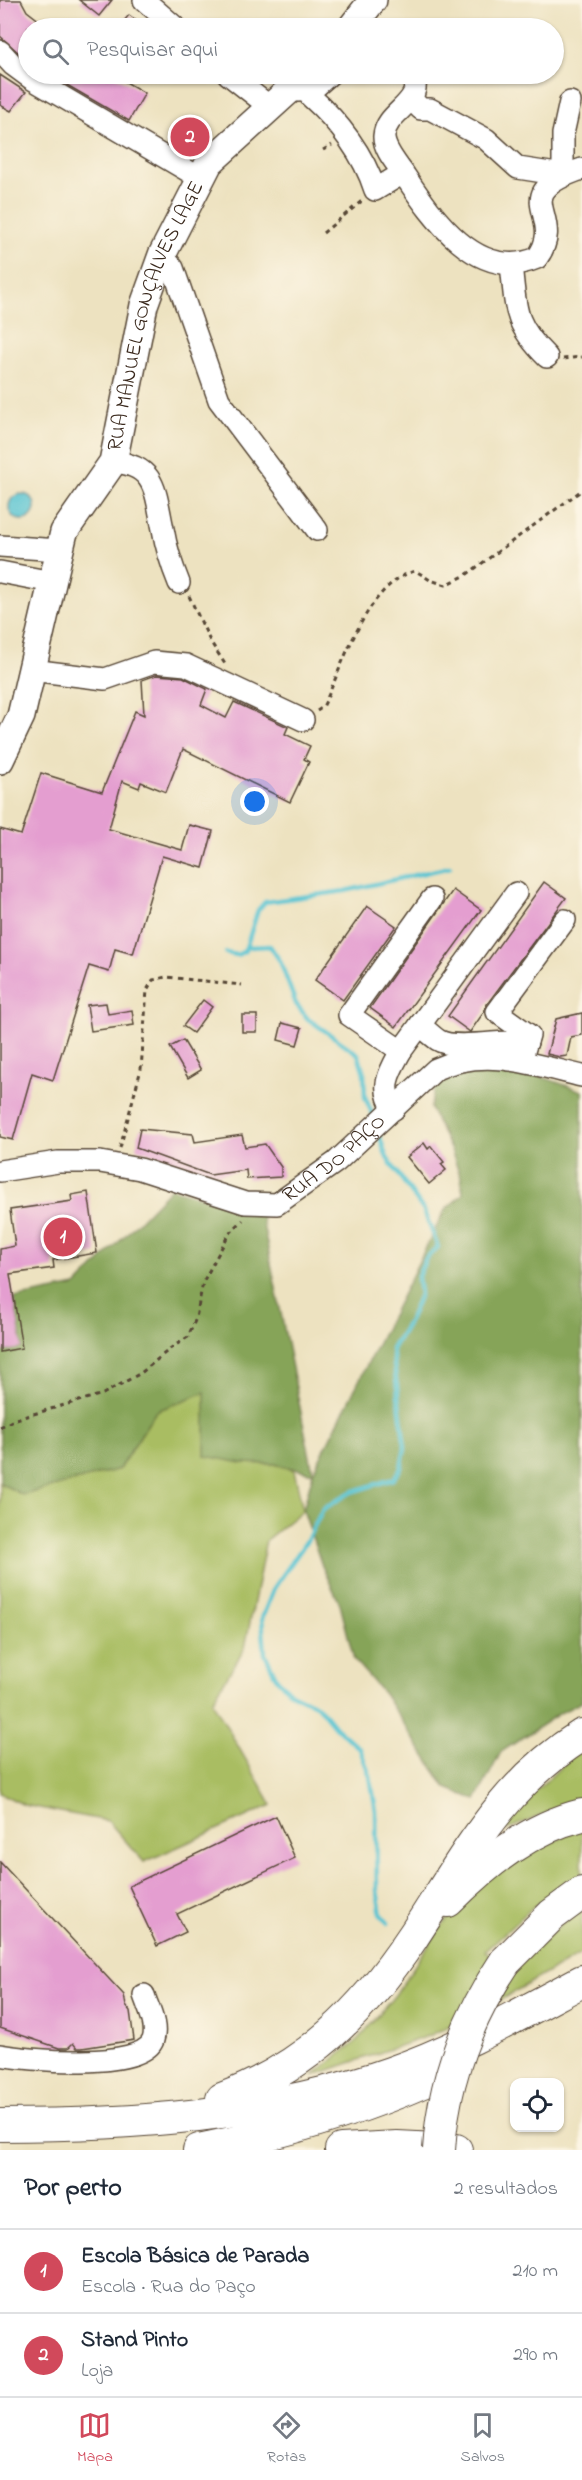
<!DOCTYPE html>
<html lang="pt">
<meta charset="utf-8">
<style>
body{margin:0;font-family:"Indie Flower",sans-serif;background:#f6f6f7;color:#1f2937}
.controls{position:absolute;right:18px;bottom:18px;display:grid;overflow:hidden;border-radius:12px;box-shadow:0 2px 4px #0004}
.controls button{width:54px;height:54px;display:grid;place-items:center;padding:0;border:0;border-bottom:2px solid #e0e1e3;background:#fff;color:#1f2937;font:30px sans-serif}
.you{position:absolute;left:255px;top:802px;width:21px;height:21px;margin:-15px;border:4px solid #fff;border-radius:50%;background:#1a73e8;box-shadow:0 0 0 9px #1a73e833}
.badge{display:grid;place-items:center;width:39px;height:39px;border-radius:50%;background:#d1495b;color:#fff;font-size:20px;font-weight:700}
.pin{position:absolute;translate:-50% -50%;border:3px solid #fff;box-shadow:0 2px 6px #0006}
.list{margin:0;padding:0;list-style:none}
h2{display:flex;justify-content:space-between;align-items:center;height:78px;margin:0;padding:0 24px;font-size:26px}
h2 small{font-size:20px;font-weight:400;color:#747a83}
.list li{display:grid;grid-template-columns:39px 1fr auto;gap:18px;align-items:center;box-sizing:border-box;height:84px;padding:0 24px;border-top:2px solid #e0e1e3}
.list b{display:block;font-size:22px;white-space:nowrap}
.list p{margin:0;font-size:20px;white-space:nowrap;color:#747a83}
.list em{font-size:20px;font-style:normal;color:#747a83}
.icon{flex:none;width:33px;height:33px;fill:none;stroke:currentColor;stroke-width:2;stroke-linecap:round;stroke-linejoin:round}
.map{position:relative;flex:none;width:582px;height:2150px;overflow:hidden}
.search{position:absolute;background:#fff;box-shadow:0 2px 4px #0004;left:18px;right:18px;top:18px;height:66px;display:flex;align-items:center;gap:15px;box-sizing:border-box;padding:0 21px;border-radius:33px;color:#747a83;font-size:22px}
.sheet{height:246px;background:#fff}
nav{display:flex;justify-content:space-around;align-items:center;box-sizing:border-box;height:84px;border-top:2px solid #e0e1e3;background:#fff;font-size:16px;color:#747a83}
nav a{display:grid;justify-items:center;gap:3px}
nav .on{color:#d1495b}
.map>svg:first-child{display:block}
</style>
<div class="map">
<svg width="582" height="2150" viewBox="0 0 582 2150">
<rect width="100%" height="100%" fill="#fcf5e5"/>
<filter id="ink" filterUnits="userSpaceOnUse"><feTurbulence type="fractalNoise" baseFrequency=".0167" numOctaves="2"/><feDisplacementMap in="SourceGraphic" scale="12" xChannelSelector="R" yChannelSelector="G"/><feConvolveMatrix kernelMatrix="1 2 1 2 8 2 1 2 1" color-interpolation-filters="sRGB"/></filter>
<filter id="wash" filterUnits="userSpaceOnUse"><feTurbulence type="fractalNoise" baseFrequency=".008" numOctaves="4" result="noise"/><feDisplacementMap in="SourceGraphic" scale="24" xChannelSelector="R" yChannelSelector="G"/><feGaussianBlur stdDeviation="1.35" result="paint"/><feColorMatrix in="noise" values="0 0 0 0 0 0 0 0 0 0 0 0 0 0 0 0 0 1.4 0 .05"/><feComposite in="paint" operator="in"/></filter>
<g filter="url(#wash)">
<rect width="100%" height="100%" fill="#ede2c0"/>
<g fill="#a9bd62" stroke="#727440" stroke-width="1.5">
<polygon points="205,1392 242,1463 275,1464 294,1470 303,1510 266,1540 245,1648 212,1701 272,1805 144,1862 108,1821 24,1805 0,1793 0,1483 23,1495 119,1469 156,1411"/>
<polygon points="582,1747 582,1799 486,1838"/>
<polygon points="582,1826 582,1877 533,1907 485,1951 512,1968 582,1905 582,1953 493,2004 431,2035 312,2076 357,2041 395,1995 440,1928 486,1876"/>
</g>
<polygon fill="#86a458" stroke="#60673b" stroke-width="1.5" points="511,1066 582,1091 582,1702 560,1713 501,1752 476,1800 446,1788 384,1694 354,1660 340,1604 322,1566 303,1510 313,1473 275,1464 242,1463 205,1456 205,1392 156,1411 119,1469 23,1495 0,1483 0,1352 22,1348 14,1298 76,1286 171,1188 261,1214 313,1472 445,1210 463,1194 461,1178 452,1153 430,1108 436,1084 443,1078 466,1069"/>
<circle fill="#58c4d2" stroke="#4a7778" stroke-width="1.5" cx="22" cy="507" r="13"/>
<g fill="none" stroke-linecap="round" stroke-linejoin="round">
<g stroke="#58c4d2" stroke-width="4.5">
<polyline points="248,947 270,946 280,961 296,1004 308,1019 358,1054 364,1073 365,1097 374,1118"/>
<polyline points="226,953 237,955 245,951 258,910 265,902 345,891 450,867"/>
<polyline points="378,1132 387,1158 424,1211 438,1247 426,1258 418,1276 420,1294 410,1319 392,1349 405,1447 401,1468 393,1479 351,1492 323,1509 306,1542 274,1588 262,1618 265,1654 277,1679 291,1693 318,1706 335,1727 360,1749 370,1776 376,1811 377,1890 381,1915 388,1923"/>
</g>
</g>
<g id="blocks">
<g fill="#e49ed0">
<polygon points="0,0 21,0 27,11 49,28 28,28 28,61 0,36"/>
<polygon points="79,0 112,0 99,16"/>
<polygon points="129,15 147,28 118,28"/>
<polygon points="48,74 112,74 145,93 129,121"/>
<polygon points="0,75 26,92 11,111 0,105"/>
<polygon points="156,675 183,677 207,689 201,705 226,718 234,702 288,727 285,734 310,746 304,759 309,762 290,802 183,749 166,792 141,782 139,788 122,781 109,829 182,850 189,825 213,831 203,868 162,856 133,954 115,949 109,972 89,966 53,1080 32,1073 13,1140 0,1137 0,829 21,835 41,773 102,792 135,711 144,715 142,680"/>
<polygon points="544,882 566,898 487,1004 484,1012 470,1032 448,1016"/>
<polygon points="453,890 481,910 396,1027 370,1008"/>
<polygon points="367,906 396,926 343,1000 315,980"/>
<polygon points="203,1000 212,1007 193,1033 183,1026"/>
<polygon points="106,1003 108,1014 132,1010 134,1025 91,1031 87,1005"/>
<polygon points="582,1013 582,1035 571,1037 567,1056 560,1057 547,1054 556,1019"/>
<rect x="242" y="1015" width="15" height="17"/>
<polygon points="282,1023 302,1028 297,1045 278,1040"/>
<polygon points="183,1040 201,1070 188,1078 170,1047"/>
<polygon points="140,1129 193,1134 195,1142 242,1135 245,1147 265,1144 281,1167 281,1177 247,1179 246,1170 210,1175 136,1148"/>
<polygon points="424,1143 428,1149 431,1146 444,1162 441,1164 446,1170 429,1184 407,1157"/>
<polygon points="88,1192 97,1253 53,1260 54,1268 10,1274 22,1348 0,1352 0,1249 15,1246 10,1210 72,1201 71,1195"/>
<polygon points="276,1816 295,1858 177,1914 186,1932 157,1946 129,1886"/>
<polygon points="0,1862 124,1995 126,2006 130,2011 134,2040 82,2048 77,2048 73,2043 68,2048 59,2048 0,2028"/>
</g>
</g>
</g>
<g filter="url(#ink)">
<use href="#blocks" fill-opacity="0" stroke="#564636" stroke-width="1.5"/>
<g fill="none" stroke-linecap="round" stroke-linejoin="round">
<defs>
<g id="minor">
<polyline points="144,0 176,28"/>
<polyline points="0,51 13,65 32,79 200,178"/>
<polyline points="228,74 270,107"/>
<path d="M413 74C425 104 386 110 384 136 383 149 398 165 405 176 433 218 478 283 537 258 569 215 503 196 582 169"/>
<path d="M312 90 311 97C339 122 364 155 375 190L403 173"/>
<polyline points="298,91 312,90 330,74"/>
<polyline points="412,100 421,109 430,109 486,139 518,168 563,175 563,134 570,102"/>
<polyline points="162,255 173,268 219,400 317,530"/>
<path d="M511 264C516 309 513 323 547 357"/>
<path d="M113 462C157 465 155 493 163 529 166 547 172 566 179 583"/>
<polyline points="0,546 59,550"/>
<polyline points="0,572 52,582"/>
<polyline points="31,670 105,679 154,662 186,665 303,720"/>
<path d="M420 1025C426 1030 432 1036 438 1040 455 1051 504 1039 527 1042"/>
<polyline points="401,1051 349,1015 432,899"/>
<polyline points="521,1061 529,1035 497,1012 565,920"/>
<path d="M394 1109C379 1087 390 1071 401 1051L516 893"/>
<path id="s1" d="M0 1171 58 1162H100L140 1169 245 1203 277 1204 336 1162 436 1069C485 1047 532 1064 582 1076"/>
<path d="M0 2055C26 2060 142 2071 153 2040 158 2025 148 2008 144 1995"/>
</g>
<g id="major">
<polyline points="351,28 373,0"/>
<path id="s2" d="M0 760 21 716 64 532 113 462 144 305 162 255 209 163 307 74"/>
</g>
<g id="highway">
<path d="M448 1901C486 1863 529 1828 582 1815"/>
<polyline points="505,1962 552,1915 582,1893"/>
<path d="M222 2099C306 2067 362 2013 412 1938 464 1860 499 1787 582 1735"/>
<path d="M0 2125C130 2125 267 2116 390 2073 457 2050 520 2014 582 1981"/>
<path d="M199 2150C278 2134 354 2112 427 2080"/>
<polyline points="341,2150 397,2147 456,2150"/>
</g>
</defs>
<use href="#minor" stroke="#564636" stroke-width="24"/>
<use href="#major" stroke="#564636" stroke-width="30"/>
<use href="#highway" stroke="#564636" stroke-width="34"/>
<g stroke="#564636" stroke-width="3" stroke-dasharray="4.5 4.5" stroke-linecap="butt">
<polyline points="323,150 332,145"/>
<polyline points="323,233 363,200"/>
<polyline points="563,359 582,357"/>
<polyline points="189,596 210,641 225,664"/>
<path d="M317 711 323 707C342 668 367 581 416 571L430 580 446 585 466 575 582 490"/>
<polyline points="120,1148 141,1069 147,990 153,980 166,977 242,985"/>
<polyline points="0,1427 16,1419 103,1394 141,1373 171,1348 188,1337 196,1318 203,1282 229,1234 243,1220"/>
</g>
<use href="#minor" stroke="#fff" stroke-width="21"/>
<use href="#major" stroke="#fff" stroke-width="27"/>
<use href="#highway" stroke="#fff" stroke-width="32"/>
<defs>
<path id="highway-bridge" d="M439 2150C443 2081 467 2019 505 1962"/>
</defs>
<use href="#highway-bridge" stroke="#564636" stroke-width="34" stroke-linecap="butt"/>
<use href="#highway-bridge" stroke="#fff" stroke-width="32"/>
</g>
</g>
<g text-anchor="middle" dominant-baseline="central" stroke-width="4.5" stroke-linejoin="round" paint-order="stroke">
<g font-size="21" fill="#3b2a1e" stroke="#fcf5e5">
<text stroke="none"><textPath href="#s2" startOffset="476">RUA MANUEL GONÇALVES LAGE</textPath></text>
<text stroke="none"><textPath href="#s1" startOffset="357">RUA DO PAÇO</textPath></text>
</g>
</g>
</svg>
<div class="controls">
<button><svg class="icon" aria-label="locate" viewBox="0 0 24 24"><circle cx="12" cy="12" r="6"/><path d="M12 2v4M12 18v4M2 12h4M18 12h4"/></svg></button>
</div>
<div class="you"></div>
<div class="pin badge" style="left:63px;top:1237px">1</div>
<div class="pin badge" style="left:190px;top:137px">2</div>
<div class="search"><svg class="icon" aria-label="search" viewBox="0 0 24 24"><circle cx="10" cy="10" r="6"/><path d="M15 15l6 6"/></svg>Pesquisar aqui</div>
</div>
<section class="sheet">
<h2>Por perto<small>2 resultados</small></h2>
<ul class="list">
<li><span class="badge">1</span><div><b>Escola Básica de Parada</b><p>Escola · Rua do Paço</p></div><em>210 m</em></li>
<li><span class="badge">2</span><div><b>Stand Pinto</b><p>Loja</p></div><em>290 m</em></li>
</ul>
</section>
<nav>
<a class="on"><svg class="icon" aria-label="map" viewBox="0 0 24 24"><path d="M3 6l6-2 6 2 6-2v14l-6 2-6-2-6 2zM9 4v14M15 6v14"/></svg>Mapa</a>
<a><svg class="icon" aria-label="directions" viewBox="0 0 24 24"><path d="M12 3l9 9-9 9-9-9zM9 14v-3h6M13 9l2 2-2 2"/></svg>Rotas</a>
<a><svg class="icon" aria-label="saved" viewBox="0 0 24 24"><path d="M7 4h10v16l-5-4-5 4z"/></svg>Salvos</a>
</nav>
